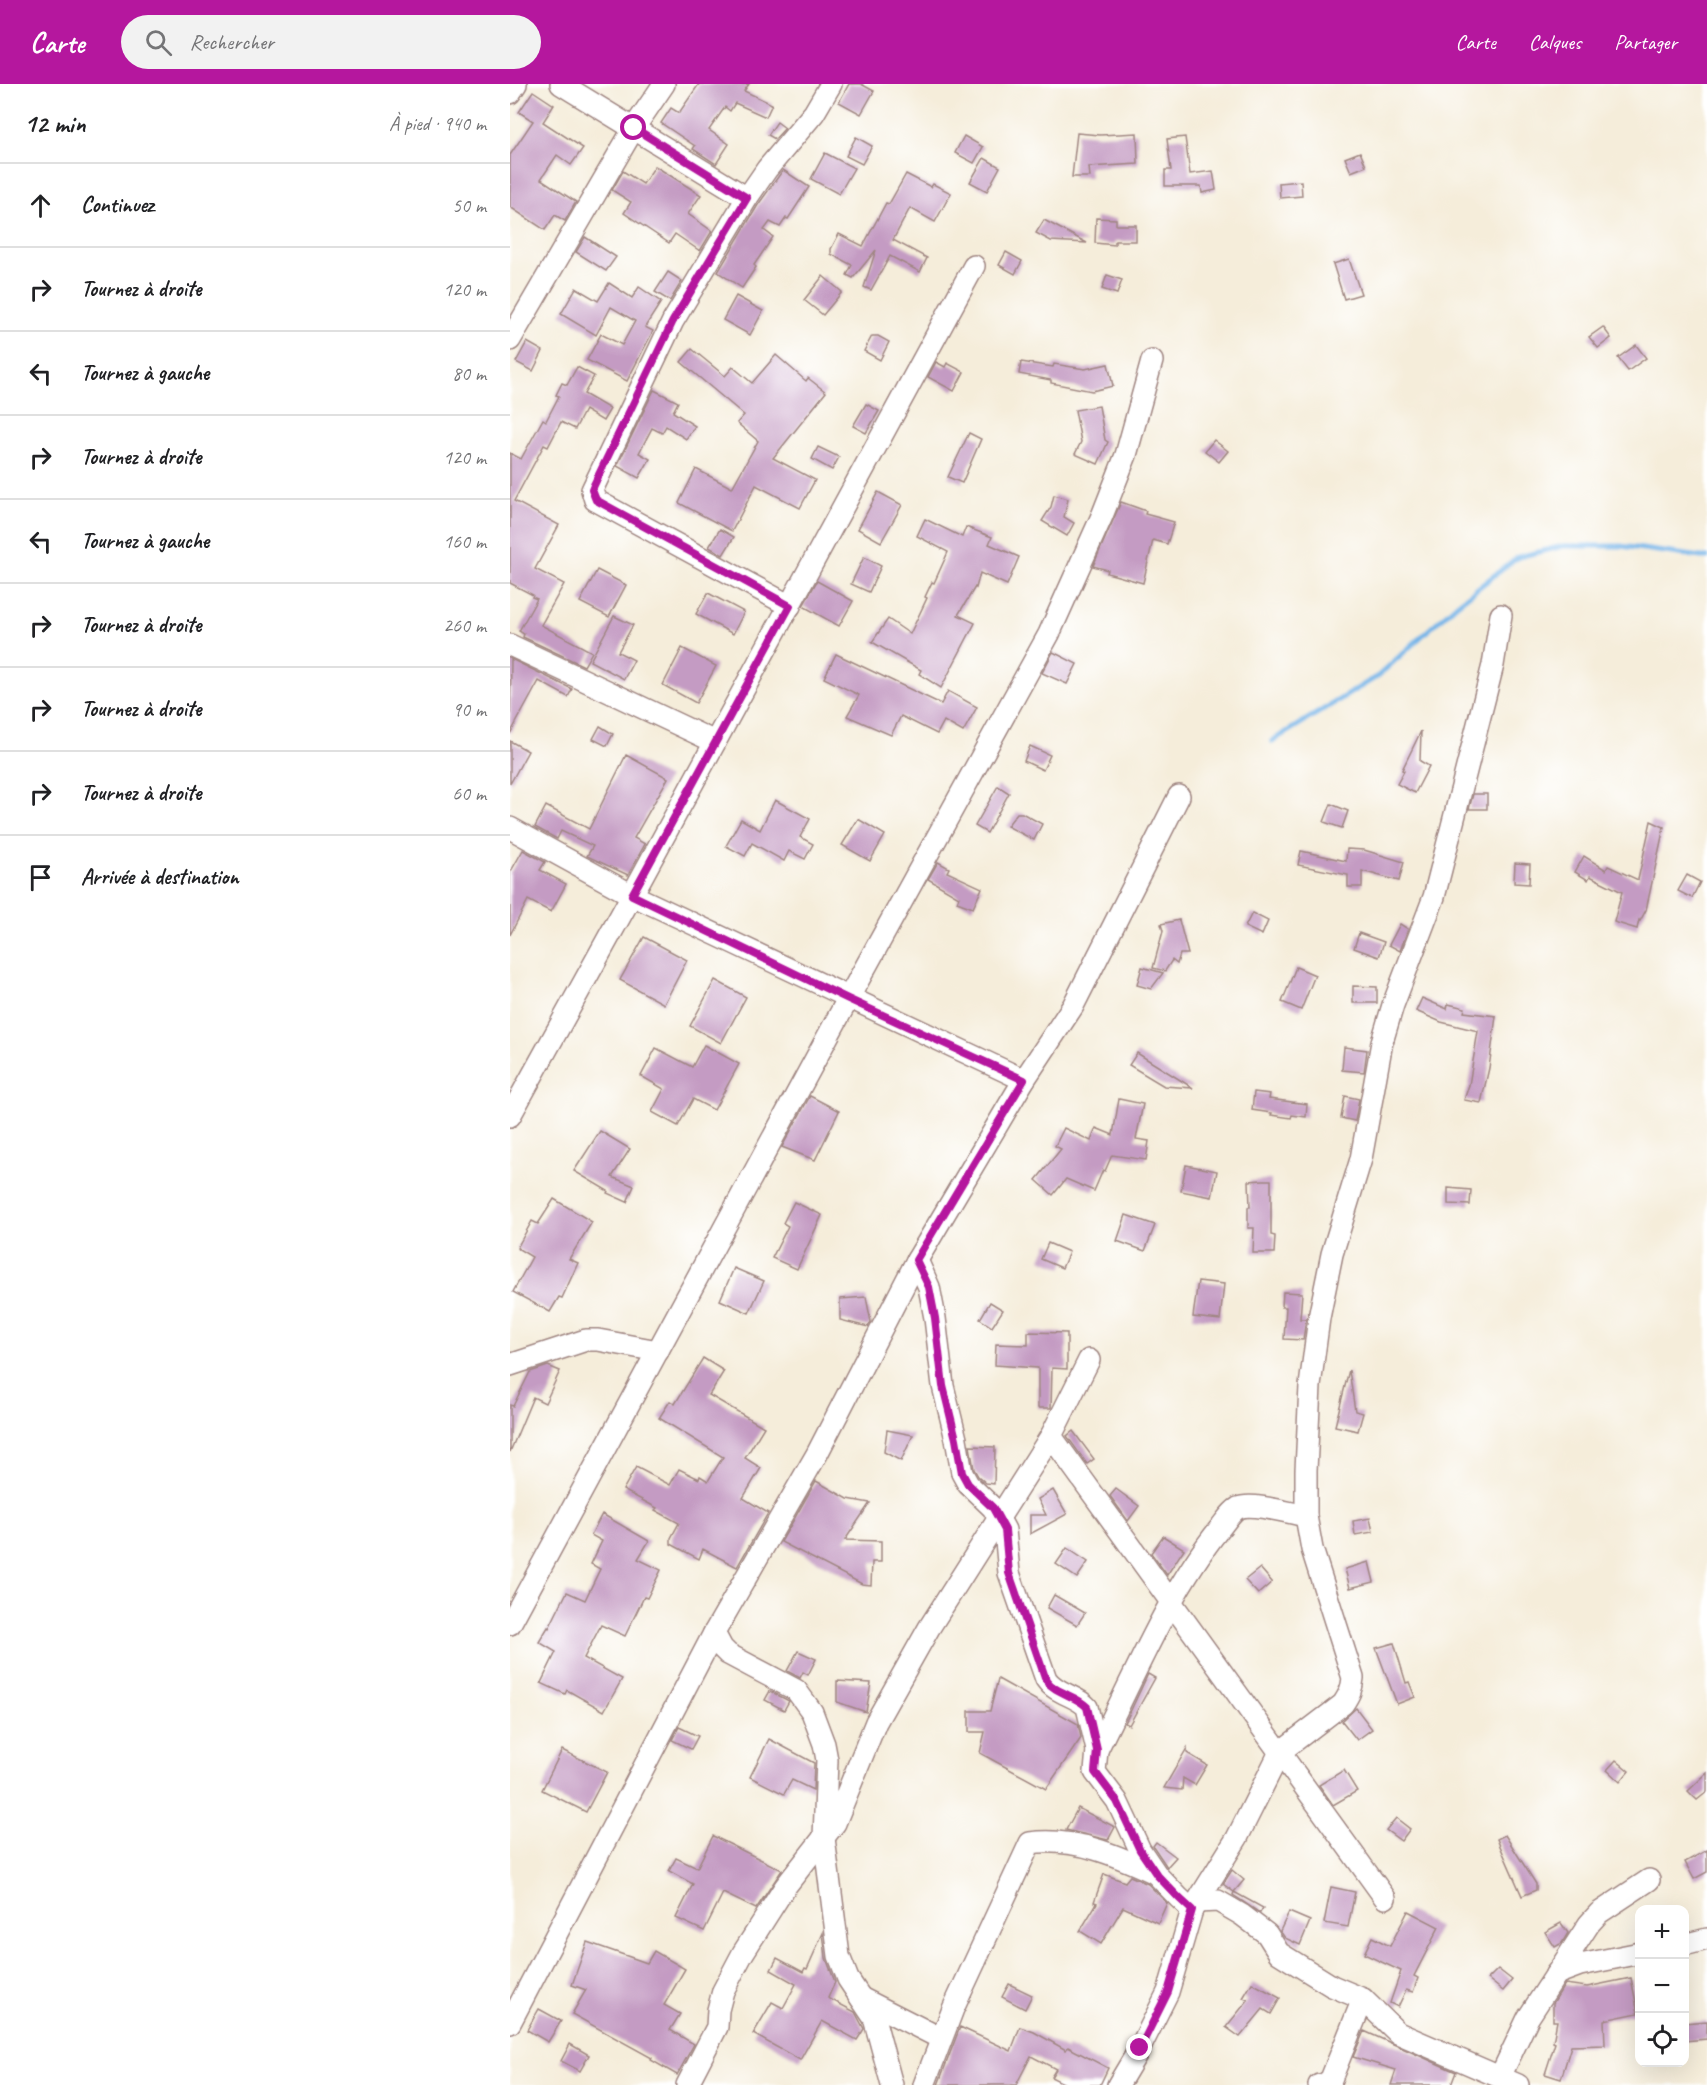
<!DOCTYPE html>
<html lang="fr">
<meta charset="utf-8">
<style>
body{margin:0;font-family:Caveat,sans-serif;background:#f2f2f2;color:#202124}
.controls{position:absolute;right:18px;bottom:18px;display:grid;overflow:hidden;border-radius:12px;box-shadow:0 6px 24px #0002}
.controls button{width:54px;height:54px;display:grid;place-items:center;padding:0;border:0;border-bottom:2px solid #e0e0e0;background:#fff;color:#202124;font:30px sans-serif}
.stop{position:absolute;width:18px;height:18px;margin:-14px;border:4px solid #b5179e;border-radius:50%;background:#fff}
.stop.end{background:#b5179e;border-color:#fff;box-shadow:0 2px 6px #0008}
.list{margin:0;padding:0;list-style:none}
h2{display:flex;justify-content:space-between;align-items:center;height:78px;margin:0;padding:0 24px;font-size:26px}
h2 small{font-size:20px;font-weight:400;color:#757577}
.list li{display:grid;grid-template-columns:39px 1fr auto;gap:18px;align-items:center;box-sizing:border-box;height:84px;padding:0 24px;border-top:2px solid #e0e0e0}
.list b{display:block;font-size:22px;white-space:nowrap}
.list em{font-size:20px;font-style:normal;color:#757577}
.icon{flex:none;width:33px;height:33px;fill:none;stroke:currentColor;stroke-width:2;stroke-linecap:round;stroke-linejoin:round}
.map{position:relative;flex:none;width:1197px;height:2001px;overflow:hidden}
header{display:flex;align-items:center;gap:36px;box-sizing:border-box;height:84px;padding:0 30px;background:#b5179e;color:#fff}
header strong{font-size:28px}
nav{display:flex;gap:33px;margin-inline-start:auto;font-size:21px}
.search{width:420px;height:54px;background:#f2f2f2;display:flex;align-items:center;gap:15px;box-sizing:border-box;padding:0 21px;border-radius:33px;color:#757577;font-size:22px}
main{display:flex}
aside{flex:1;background:#fff}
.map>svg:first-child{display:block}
</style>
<header>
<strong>Carte</strong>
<div class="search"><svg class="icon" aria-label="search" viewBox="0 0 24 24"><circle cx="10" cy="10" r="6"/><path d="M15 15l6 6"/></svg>Rechercher</div>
<nav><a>Carte</a><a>Calques</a><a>Partager</a></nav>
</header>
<main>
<aside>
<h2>12 min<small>À pied · 940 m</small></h2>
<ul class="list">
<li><svg class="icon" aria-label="ahead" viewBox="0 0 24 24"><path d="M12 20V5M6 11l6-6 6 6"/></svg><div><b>Continuez</b></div><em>50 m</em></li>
<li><svg class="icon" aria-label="right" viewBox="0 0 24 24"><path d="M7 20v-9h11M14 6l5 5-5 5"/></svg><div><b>Tournez à droite</b></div><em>120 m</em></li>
<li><svg class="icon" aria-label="left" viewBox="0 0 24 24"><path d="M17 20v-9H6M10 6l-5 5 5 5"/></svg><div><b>Tournez à gauche</b></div><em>80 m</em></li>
<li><svg class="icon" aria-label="right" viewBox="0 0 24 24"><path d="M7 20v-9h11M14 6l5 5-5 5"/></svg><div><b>Tournez à droite</b></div><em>120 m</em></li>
<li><svg class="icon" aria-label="left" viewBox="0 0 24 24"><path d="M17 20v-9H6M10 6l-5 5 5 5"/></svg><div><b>Tournez à gauche</b></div><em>160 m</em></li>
<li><svg class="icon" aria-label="right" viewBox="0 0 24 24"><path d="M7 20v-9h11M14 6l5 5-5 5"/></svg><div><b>Tournez à droite</b></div><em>260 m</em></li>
<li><svg class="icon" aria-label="right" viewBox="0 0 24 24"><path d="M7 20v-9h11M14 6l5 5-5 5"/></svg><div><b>Tournez à droite</b></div><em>90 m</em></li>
<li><svg class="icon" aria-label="right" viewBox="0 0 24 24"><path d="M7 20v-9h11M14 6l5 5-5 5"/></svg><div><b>Tournez à droite</b></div><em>60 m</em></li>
<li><svg class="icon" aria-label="arrive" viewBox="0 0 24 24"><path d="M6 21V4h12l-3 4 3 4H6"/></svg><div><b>Arrivée à destination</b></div></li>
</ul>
</aside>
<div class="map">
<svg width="1197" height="2001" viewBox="0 0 1197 2001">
<rect width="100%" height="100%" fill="#fff"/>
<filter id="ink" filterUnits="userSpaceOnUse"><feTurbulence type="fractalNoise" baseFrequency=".0167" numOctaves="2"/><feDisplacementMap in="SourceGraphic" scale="12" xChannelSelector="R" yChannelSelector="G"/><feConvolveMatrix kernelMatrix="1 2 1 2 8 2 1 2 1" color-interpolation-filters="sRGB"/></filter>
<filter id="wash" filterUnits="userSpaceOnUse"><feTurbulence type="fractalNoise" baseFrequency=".008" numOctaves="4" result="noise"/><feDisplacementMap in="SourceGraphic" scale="24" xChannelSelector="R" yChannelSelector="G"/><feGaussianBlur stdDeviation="1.35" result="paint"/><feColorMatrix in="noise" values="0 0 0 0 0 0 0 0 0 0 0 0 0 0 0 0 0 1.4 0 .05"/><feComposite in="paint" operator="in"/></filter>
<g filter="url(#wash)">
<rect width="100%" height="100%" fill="#f5edda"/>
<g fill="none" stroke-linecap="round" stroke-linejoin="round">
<polyline stroke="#73b4e8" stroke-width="5" points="762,657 868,592 947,520 1008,473 1053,462 1111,462 1191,473 1197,473"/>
</g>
<g id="blocks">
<g fill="#c49bc3">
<polygon points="189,0 239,0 234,7 262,20 256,33 225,19 220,27 215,23 199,46 219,60 206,80 183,65 185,62 151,39 161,24 169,29"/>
<polygon points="339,0 351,0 364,7 351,30 329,18"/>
<polygon points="23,7 44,21 33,38 73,64 61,81 47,71 31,95 66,118 55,137 45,131 35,146 0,123 0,71 23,37 9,28"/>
<polygon points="267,38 275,44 265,55 258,51"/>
<polygon points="567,49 590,51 627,49 628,80 579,83 580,93 562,93"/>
<polygon points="454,52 473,63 464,79 445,69"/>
<polygon points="346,53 362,62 352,80 336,72"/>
<polygon points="675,53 680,90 703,87 706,106 692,109 691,102 655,102 655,86 661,86 657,55"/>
<polygon points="850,68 856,82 841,88 835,74"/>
<polygon points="315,69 344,84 329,110 301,95"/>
<polygon points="474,74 490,83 477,107 460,98"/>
<polygon points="145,82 191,111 178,130 202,147 190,167 165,150 159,159 114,129 121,118 102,106 113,87 133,100"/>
<polygon points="273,86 299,103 278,135 276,134 270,143 260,138 254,146 263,153 244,181 246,183 232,204 208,188 248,121"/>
<polygon points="396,90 421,103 423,100 441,109 425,138 400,124 383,156 417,174 410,188 380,172 361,206 354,203 366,166 343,194 337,191 342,181 321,170 321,165 329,150 353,162 376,119 379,120"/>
<polygon points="791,97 792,112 770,114 769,99"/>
<polygon points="586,134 606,135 606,141 626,141 626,157 605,157 605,161 585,159"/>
<polygon points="534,136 577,159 541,157 526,149"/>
<polygon points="75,153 106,173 96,187 66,168"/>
<polygon points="496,168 512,177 505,190 489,181"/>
<polygon points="839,175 851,210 834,215 823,180"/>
<polygon points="158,188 172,197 160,217 145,208"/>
<polygon points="597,191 612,196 607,210 592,205"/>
<polygon points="313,192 332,208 313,231 294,216"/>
<polygon points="99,199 122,214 129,203 151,218 135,243 143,247 117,297 77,276 91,250 112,261 125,237 101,223 86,251 51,230 66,204 88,217"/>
<polygon points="226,212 253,227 240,251 213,236"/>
<polygon points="1093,243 1101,254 1088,264 1079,253"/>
<polygon points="362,252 368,252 379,258 370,276 354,267"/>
<polygon points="17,258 33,267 23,287 6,278"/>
<polygon points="1126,261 1136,274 1118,287 1108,274"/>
<polygon points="182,265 215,292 223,283 242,299 266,271 296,297 298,294 316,308 263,374 305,396 290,424 246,401 222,447 169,419 186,385 222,404 248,357 227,339 234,331 171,278"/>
<polygon points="426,278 435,283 437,279 454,288 444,307 418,293"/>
<polygon points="511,278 543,283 544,280 575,285 598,280 603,302 582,307 541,299 541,296 509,290"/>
<polygon points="67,283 84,292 74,310 100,325 93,337 75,326 65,345 51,338 38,363 34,361 4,417 49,441 25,485 54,500 31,541 82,568 74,582 13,553 14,550 9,547 27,515 22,513 23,511 0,499 0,369 11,375 33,335 36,337 49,312 46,311 52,299 57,301"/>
<polygon points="144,306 168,318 163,328 185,342 176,355 156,342 152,349 142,344 129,369 140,375 129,394 107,382"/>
<polygon points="356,320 369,327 356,349 343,342"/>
<polygon points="589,322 595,356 598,358 588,380 565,370 571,358 565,326"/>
<polygon points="459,349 471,355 452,399 438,393"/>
<polygon points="704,356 718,367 709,378 695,367"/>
<polygon points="308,363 329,373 322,386 302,375"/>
<polygon points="368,408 392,421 371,458 348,445"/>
<polygon points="544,411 558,415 554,433 564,439 557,452 532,437 541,423"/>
<polygon points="611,418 636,427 635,430 664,438 657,460 643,456 633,499 597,489 598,486 583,482"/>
<polygon points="415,435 452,453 456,443 482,453 479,460 509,473 497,501 470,489 466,504 465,503 448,531 465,539 431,604 409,590 411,586 362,558 378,535 400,550 417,514 415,513 422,498 424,499 438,468 407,452"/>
<polygon points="210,445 224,453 213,471 199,463"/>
<polygon points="354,473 371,482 359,508 341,500"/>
<polygon points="87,486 116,501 99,533 70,518"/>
<polygon points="307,497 343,517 329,542 293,522"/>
<polygon points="198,509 234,528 223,550 186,530"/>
<polygon points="104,532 123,541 108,568 124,576 114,595 80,577"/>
<polygon points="172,564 206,582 186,619 153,601"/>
<polygon points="543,568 567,580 557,600 532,589"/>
<polygon points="326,570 431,620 438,607 467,623 453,648 434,637 427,650 391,632 381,651 337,632 349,611 314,594"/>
<polygon points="1,575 62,605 58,613 29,597 0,650"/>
<polygon points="90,642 103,650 97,662 83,655"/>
<polygon points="911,647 910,677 919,682 905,709 887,700 894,687 892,686"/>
<polygon points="0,657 18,667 0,700"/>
<polygon points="520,662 540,671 533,686 514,677"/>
<polygon points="116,671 158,694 124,754 135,760 118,791 77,772 83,762 51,747 47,755 25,743 36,722 79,745"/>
<polygon points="488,702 499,709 477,749 465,742"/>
<polygon points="963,710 977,710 977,725 959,725"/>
<polygon points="265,716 300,735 290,753 303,760 295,775 279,767 274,777 242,759 235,772 216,762 231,735 250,746"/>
<polygon points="821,720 838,727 832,744 814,738"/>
<polygon points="507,729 512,729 532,740 524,756 497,742"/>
<polygon points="348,735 375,751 360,777 332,761"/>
<polygon points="1141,737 1154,743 1136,826 1130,837 1129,836 1127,845 1104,838 1112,808 1080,792 1078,796 1065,788 1074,772 1096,786 1098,782 1128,796"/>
<polygon points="837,765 854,766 894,778 889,797 852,787 852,803 838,803 838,791 788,781 791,767 836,777"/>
<polygon points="13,766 35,778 30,786 56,800 41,828 18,816 0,851 0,789"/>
<polygon points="428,778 439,784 437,788 472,804 463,824 447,818 449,813 418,795"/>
<polygon points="1005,779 1020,780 1019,800 1004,799"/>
<polygon points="1177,791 1190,798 1182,814 1168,807"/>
<polygon points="742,829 758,837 752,851 735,843"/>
<polygon points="669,836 678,870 670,870 667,880 662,876 655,887 643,884 653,847 651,840"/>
<polygon points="890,840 898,845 890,867 879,861"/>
<polygon points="849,849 874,858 869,873 844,864"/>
<polygon points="134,853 177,876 154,920 110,896"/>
<polygon points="632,883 653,889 641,905 627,901"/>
<polygon points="786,883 805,891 791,926 772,918"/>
<polygon points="205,896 236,913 211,959 180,942"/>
<polygon points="843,902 867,903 867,919 843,919"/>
<polygon points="912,914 937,925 938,920 955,924 954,928 986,932 979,984 971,1019 954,1016 959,1001 968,947 931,938 906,927"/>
<polygon points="194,961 229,980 204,1026 183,1015 168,1042 142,1028 154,1005 131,992 146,964 182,983"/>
<polygon points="834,963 857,966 854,988 832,986"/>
<polygon points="627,969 683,1004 654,1002 619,981"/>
<polygon points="744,1008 760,1010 759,1015 797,1020 796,1033 782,1031 781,1034 761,1031 762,1029 742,1026"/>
<polygon points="300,1012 329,1027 305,1076 272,1063"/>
<polygon points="835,1012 849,1015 845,1037 831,1034"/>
<polygon points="609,1015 633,1020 626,1055 639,1057 636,1076 602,1071 595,1087 593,1086 584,1107 556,1095 543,1111 526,1096 551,1065 545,1062 554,1044 581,1057 586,1044 603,1051"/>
<polygon points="90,1047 120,1065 102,1093 124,1102 117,1118 97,1109 98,1107 64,1087"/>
<polygon points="676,1081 707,1087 702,1113 671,1107"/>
<polygon points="753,1096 761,1096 761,1151 765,1152 764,1169 743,1169 744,1144 738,1144 738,1123 740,1123 739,1097"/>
<polygon points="938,1104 961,1106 960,1121 938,1120"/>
<polygon points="44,1115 82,1138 59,1175 68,1179 52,1214 49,1213 40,1228 3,1208 22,1173 7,1164 22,1137 28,1140"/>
<polygon points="284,1118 312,1131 287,1185 262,1174 278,1142 273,1139"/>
<polygon points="616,1131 645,1141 635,1167 607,1157"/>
<polygon points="538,1159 559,1168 552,1184 531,1175"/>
<polygon points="224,1184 254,1197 239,1229 210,1216"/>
<polygon points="688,1197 714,1200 710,1236 683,1233"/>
<polygon points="773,1208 792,1209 790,1235 796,1235 793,1256 774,1255 776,1223 772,1223"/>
<polygon points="356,1213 361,1238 358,1243 330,1236 330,1215"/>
<polygon points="480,1218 493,1226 482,1243 470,1235"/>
<polygon points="518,1248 557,1249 557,1285 542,1284 541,1324 528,1324 528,1284 485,1281 486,1260 518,1261"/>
<polygon points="193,1274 214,1287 199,1311 254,1343 235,1374 251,1384 233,1414 258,1429 227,1483 193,1465 189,1475 161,1460 161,1454 169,1439 145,1426 147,1424 113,1406 126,1383 160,1401 169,1385 189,1395 190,1392 198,1397 213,1373 149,1334 160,1317 165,1320"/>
<polygon points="38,1282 50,1287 35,1319 23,1313 0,1368 0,1321 3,1322 20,1288"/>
<polygon points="839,1286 845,1327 853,1329 848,1347 825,1342"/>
<polygon points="377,1346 403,1351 391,1377 374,1368"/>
<polygon points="563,1347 584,1375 577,1380 557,1352"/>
<polygon points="460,1362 485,1363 484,1400 476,1399 468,1392 464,1385"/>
<polygon points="306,1397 338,1415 360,1419 335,1456 371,1457 371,1478 362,1478 361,1501 352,1500 271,1458"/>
<polygon points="606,1405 629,1422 618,1437 600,1412"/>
<polygon points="543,1406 557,1430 520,1450 520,1431 536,1431 528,1415"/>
<polygon points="92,1430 139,1457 128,1475 151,1486 137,1514 134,1513 115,1552 91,1541 74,1574 112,1595 94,1627 57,1606 55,1610 31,1599 46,1568 29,1558 38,1543 39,1544 57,1508 75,1516 90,1485 81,1480 92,1457 81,1451"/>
<polygon points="860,1434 863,1448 845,1451 843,1437"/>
<polygon points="653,1452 674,1465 657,1491 641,1469"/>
<polygon points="557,1464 578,1478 567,1494 546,1480"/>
<polygon points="859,1478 864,1498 840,1504 835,1485"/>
<polygon points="750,1484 762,1498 748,1510 735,1496"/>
<polygon points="544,1511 575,1529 567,1541 537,1524"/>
<polygon points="884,1559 896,1599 899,1598 905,1613 887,1620 866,1564"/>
<polygon points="288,1567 306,1575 298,1591 293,1588 290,1594 277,1587"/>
<polygon points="638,1590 645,1594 619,1641 615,1639"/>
<polygon points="488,1595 568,1640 571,1654 536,1705 470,1669 475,1648 459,1648 459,1627 480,1627"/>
<polygon points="327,1597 361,1599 356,1628 327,1618"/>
<polygon points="260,1607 277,1616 279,1617 274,1626 255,1616"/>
<polygon points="846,1624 862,1645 847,1656 832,1637"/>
<polygon points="169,1643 188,1652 181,1665 162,1656"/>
<polygon points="259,1655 304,1679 303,1706 282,1696 274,1710 240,1693"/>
<polygon points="677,1664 677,1669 697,1681 685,1701 673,1694 672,1706 654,1704"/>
<polygon points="52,1666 97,1688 76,1728 32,1706"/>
<polygon points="1106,1676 1119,1687 1110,1698 1097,1686"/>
<polygon points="834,1686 847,1707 823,1721 809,1701"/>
<polygon points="1197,1689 1197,1708 1187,1716 1178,1707"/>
<polygon points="568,1724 605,1743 598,1756 556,1746"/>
<polygon points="886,1734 900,1745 891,1757 876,1746"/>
<polygon points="995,1751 1026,1800 1026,1806 1012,1812 987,1755"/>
<polygon points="203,1752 272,1786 246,1825 213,1809 194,1847 166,1834 183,1800 159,1787 166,1774 187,1784"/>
<polygon points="646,1758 666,1773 657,1783 643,1762"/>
<polygon points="1197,1766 1197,1788 1184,1795 1175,1778"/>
<polygon points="722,1786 734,1796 724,1808 713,1800"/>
<polygon points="594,1790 615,1798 620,1792 638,1800 657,1819 648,1839 613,1823 591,1860 570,1847 587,1819 584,1818"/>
<polygon points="821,1803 845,1808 838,1843 814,1839"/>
<polygon points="724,1808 753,1824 750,1829 723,1811"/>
<polygon points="898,1827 929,1843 904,1892 908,1894 903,1908 896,1906 888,1923 880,1919 891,1887 854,1870 862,1853 880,1862"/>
<polygon points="779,1828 800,1837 790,1861 775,1854 770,1847"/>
<polygon points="1051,1839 1058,1849 1052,1859 1045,1863 1035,1848"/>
<polygon points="313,1849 316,1874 325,1898 318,1914 345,1928 354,1945 347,1956 312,1937 290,1976 243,1950 262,1918 273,1924 286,1900 261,1886 267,1874 293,1888 295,1884 297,1885"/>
<polygon points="77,1858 137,1879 144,1867 175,1885 154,1921 170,1930 160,1946 184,1960 167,1991 141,1976 142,1974 62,1930 76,1906 62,1901"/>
<polygon points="988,1885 1002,1896 993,1907 978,1895"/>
<polygon points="1121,1894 1128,1929 1094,1936 1095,1961 1061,1962 1051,1995 1035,1990 1045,1959 1043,1958 1047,1937 1043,1937 1043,1919 1055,1900 1077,1903"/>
<polygon points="742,1899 770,1914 761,1930 753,1925 730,1953 716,1943 738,1916 733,1914"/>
<polygon points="499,1900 522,1911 515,1925 492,1913"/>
<polygon points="29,1925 51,1937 38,1958 17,1946"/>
<polygon points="1197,1937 1197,1955 1174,1957 1174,1939"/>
<polygon points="450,1943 501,1967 510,1943 524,1948 556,1966 558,1963 598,1984 590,2001 557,2001 541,1993 546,1985 521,1972 506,2001 428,2001"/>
<polygon points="854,1947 946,1988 941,2001 881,2001 886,1986 843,1973"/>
<polygon points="60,1960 79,1971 70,1987 51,1977"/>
</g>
</g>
</g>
<g filter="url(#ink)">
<use href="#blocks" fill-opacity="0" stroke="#a08682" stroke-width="1.5"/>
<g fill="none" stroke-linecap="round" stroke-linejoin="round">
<defs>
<g id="minor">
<polyline points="51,0 237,114"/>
<polyline points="0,9 6,0"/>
<polyline points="0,256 124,44 154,0"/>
<polyline points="280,522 85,416 82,406 163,237 237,114 257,85 304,29 321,0"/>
<polyline points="0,561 205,658"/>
<polyline points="0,744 122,811 514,996"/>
<polyline points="0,1032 122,811 464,182"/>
<path d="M407 1176 419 1203 425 1234 433 1302 446 1355 452 1389 458 1400 483 1424 495 1446 499 1489 536 1595C546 1610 566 1611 577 1623L587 1666 585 1688 607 1717 630 1766 647 1791 669 1814 682 1826"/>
<polyline points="0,1281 76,1256 88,1256 148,1267"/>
<polyline points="541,1352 875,1814"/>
<polyline points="0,1540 338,915 539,550 592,432 616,371 642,277"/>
<polyline points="204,1549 212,1564 218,1570 286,1606 302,1628 314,1660 317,1676 314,1754 329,1872 338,1895 364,1934 382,2001"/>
<path d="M587 1666C623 1595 659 1507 710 1444 715 1438 721 1428 728 1424 742 1418 780 1429 796 1432"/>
<polyline points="687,1818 708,1817 732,1831 757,1850 769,1869 822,1902 853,1915 888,1949 1008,2001"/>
<polyline points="1174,1861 1197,1855"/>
<polyline points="1046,1890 1070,1881 1130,1869"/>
<polyline points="351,1914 430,1954"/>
<polyline points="0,1939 204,1549 307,1370 407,1176 514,996 563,922 669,712"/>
<polyline points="990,1993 1018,1934 1079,1840 1089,1829 1139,1796"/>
<polyline points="177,2001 207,1943 208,1926 213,1907 233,1869 275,1803 325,1739 366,1638 419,1544 541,1352 579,1276"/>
<path d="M414 2001 443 1925 520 1759C565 1753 606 1771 645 1789"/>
<path d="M608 2001 630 1964 658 1908 682 1826 727 1754 770 1668 833 1620C839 1611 842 1605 843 1594L802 1465 796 1432V1386L800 1302 809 1234 822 1170 851 1075 872 958 883 921 924 813 983 581 991 531"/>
<polyline points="809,2001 815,2000 821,1995 853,1915"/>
</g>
</defs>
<use href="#minor" stroke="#a08682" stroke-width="24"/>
<use href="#minor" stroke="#fff" stroke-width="21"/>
</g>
</g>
<g fill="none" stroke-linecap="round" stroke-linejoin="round" filter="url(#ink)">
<path stroke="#b5179e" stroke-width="8" d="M124 44 237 114 163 237 84 401 82 406 86 416 280 522 122 811 338 915 514 996 406 1176 419 1203 425 1234 433 1302 446 1355 452 1389 458 1400 483 1424 495 1446 499 1489 536 1596C546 1610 566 1611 577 1623L587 1666 585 1688 607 1717 630 1766 647 1791 669 1814 682 1826 658 1908 630 1964"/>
</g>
</svg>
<div class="controls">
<button>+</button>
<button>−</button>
<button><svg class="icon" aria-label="locate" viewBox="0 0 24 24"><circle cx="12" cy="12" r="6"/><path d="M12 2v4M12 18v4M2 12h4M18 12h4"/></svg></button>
</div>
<div class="stop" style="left:124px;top:44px"></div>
<div class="stop end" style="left:630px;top:1964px"></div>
</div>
</main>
